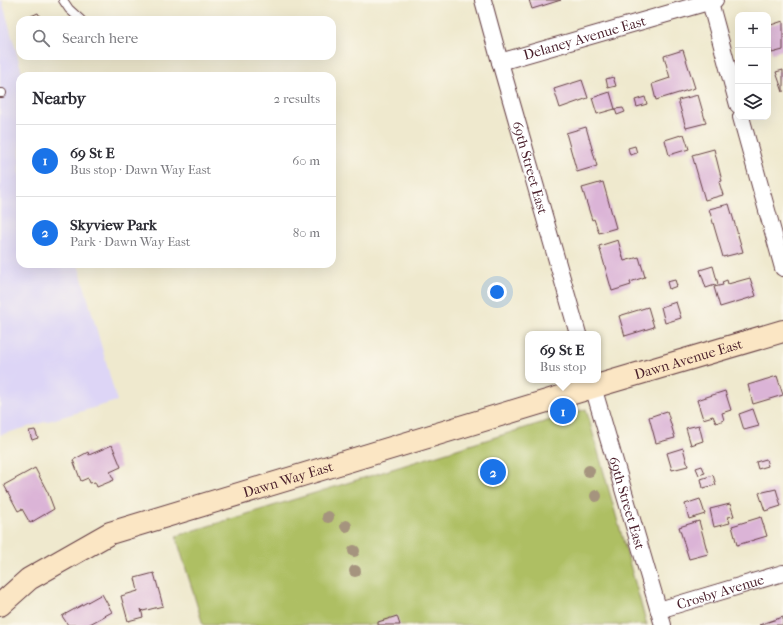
<!DOCTYPE html>
<meta charset="utf-8">
<style>
body{margin:0;font-family:"IM FELL French Canon",serif;background:#f2f2f3;color:#2b2b33}
.controls{position:absolute;right:12px;top:12px;display:grid;overflow:hidden;border-radius:8px;box-shadow:0 4px 16px #0002}
.controls button{width:36px;height:36px;display:grid;place-items:center;padding:0;border:0;border-bottom:1px solid #e1e1e2;background:#fff;color:#2b2b33;font:20px sans-serif}
.you{position:absolute;left:497px;top:292px;width:14px;height:14px;margin:-10px;border:3px solid #fff;border-radius:50%;background:#1a73e8;box-shadow:0 0 0 6px #1a73e833}
.badge{display:grid;place-items:center;width:26px;height:26px;border-radius:50%;background:#1a73e8;color:#fff;font-size:13px;font-weight:700}
.pin{position:absolute;translate:-50% -50%;border:2px solid #fff;box-shadow:0 1px 4px #0006}
.popup{position:absolute;left:525px;top:331px;width:76px;height:52px;box-sizing:border-box;display:grid;place-content:center;border-radius:8px;background:#fff;filter:drop-shadow(0 1px 3px #0005);font-size:13px;white-space:nowrap;color:#7c7c81}
.popup b{font-size:15px;color:#2b2b33}
.popup::after{content:'';position:absolute;left:50%;top:100%;margin-left:-8px;border:8px solid transparent;border-top-color:#fff}
.list{margin:0;padding:0;list-style:none}
h2{display:flex;justify-content:space-between;align-items:center;height:52px;margin:0;padding:0 16px;font-size:17px}
h2 small{font-size:13px;font-weight:400;color:#7c7c81}
.list li{display:grid;grid-template-columns:26px 1fr auto;gap:12px;align-items:center;box-sizing:border-box;height:72px;padding:0 16px;border-top:1px solid #e1e1e2}
.list b{display:block;font-size:15px;white-space:nowrap}
.list p{margin:0;font-size:13px;white-space:nowrap;color:#7c7c81}
.list em{font-size:13px;font-style:normal;color:#7c7c81}
.icon{flex:none;width:22px;height:22px;fill:none;stroke:currentColor;stroke-width:2;stroke-linecap:round;stroke-linejoin:round}
.map{position:relative;flex:none;width:783px;height:625px;overflow:hidden}
.search{position:absolute;background:#fff;box-shadow:0 4px 16px #0002;left:16px;top:16px;width:320px;height:44px;display:flex;align-items:center;gap:10px;box-sizing:border-box;padding:0 14px;border-radius:12px;color:#7c7c81;font-size:15px}
.panel{position:absolute;background:#fff;box-shadow:0 4px 16px #0002;left:16px;top:72px;width:320px;height:196px;border-radius:12px}
.map>svg:first-child{display:block}
</style>
<div class="map">
<svg width="783" height="625" viewBox="0 0 783 625">
<rect width="100%" height="100%" fill="#fbf7ec"/>
<filter id="ink" filterUnits="userSpaceOnUse"><feTurbulence type="fractalNoise" baseFrequency=".025" numOctaves="2"/><feDisplacementMap in="SourceGraphic" scale="8" xChannelSelector="R" yChannelSelector="G"/><feConvolveMatrix kernelMatrix="1 2 1 2 8 2 1 2 1" color-interpolation-filters="sRGB"/></filter>
<filter id="wash" filterUnits="userSpaceOnUse"><feTurbulence type="fractalNoise" baseFrequency=".012" numOctaves="4" result="noise"/><feDisplacementMap in="SourceGraphic" scale="16" xChannelSelector="R" yChannelSelector="G"/><feGaussianBlur stdDeviation="0.9" result="paint"/><feColorMatrix in="noise" values="0 0 0 0 0 0 0 0 0 0 0 0 0 0 0 0 0 1.4 0 .05"/><feComposite in="paint" operator="in"/></filter>
<g filter="url(#wash)">
<rect width="100%" height="100%" fill="#efe9ce"/>
<polygon fill="#ddd5f6" points="0,0 2,0 23,76 20,76 20,264 78,264 117,401 0,435"/>
<polygon fill="#aebf63" stroke="#7c6f47" points="586,409 647,625 203,625 176,536"/>
<g id="blocks">
<g fill="#dbb4d7">
<polygon points="529,0 561,0 532,9"/>
<polygon points="38,13 42,20 33,20 31,16"/>
<polygon points="783,21 783,50 772,53 768,40 768,26"/>
<polygon points="683,50 695,88 656,100 652,84 670,78 664,56"/>
<polygon points="783,70 783,92 776,72"/>
<polygon points="613,77 616,86 608,88 606,79"/>
<polygon points="582,80 588,98 560,108 554,89"/>
<polygon points="610,92 615,109 597,114 592,98"/>
<polygon points="698,95 706,123 686,128 678,100"/>
<polygon points="645,97 647,104 637,107 635,100"/>
<polygon points="623,108 625,112 617,115 615,109"/>
<polygon points="586,127 597,166 577,172 566,133"/>
<polygon points="684,134 689,149 669,155 665,140"/>
<polygon points="635,146 637,153 630,155 628,148"/>
<polygon points="714,149 722,181 719,182 723,195 705,200 692,155"/>
<polygon points="603,182 616,228 599,233 594,219 592,220 582,188"/>
<polygon points="729,204 743,252 723,257 709,209"/>
<polygon points="618,240 624,261 639,257 645,277 630,282 631,285 612,291 599,246"/>
<polygon points="713,266 718,284 706,288 700,270"/>
<polygon points="750,278 756,296 720,307 714,287 723,285 722,282 727,280 728,284"/>
<polygon points="675,280 677,286 669,289 667,282"/>
<polygon points="676,302 681,318 665,323 661,307"/>
<polygon points="648,307 654,327 625,336 619,316"/>
<polygon points="777,376 783,395 753,404 748,385"/>
<polygon points="725,391 731,410 722,413 724,420 716,423 713,416 703,419 697,400"/>
<polygon points="753,409 759,426 744,430 739,414"/>
<polygon points="667,411 675,438 656,443 649,417"/>
<polygon points="699,425 703,441 691,445 686,428"/>
<polygon points="35,430 38,438 32,440 29,431"/>
<polygon points="112,445 121,467 110,472 114,480 97,487 95,482 90,483 88,478 81,481 73,460 88,452 89,455"/>
<polygon points="683,448 688,466 672,470 667,453"/>
<polygon points="766,459 768,466 758,469 756,462"/>
<polygon points="702,466 705,473 699,475 696,468"/>
<polygon points="35,468 48,493 54,509 30,523 22,509 18,511 4,485"/>
<polygon points="713,475 716,485 703,488 701,479"/>
<polygon points="776,489 781,506 765,511 759,493"/>
<polygon points="700,499 705,514 689,519 685,504"/>
<polygon points="730,504 734,516 728,517 730,523 714,527 710,509"/>
<polygon points="761,517 767,536 737,545 732,526"/>
<polygon points="699,521 708,554 689,559 679,527"/>
<polygon points="154,573 163,606 143,611 141,609 143,617 128,621 121,596 138,591 135,578"/>
<polygon points="102,594 112,612 88,625 68,625 62,616"/>
<polygon points="397,616 400,625 378,625 378,622"/>
<polygon points="783,617 783,625 759,625"/>
</g>
</g>
</g>
<g filter="url(#ink)">
<use href="#blocks" fill-opacity="0" stroke="#633d43" stroke-width="1"/>
<g fill="none" stroke-linecap="round" stroke-linejoin="round">
<defs>
<g id="lane">
<polyline points="63,0 69,9 81,20"/>
<polyline points="0,93 2,93"/>
</g>
<g id="street">
<path id="s1" d="M483 0 500 62 578 334"/>
<polyline points="710,2 738,105"/>
<path id="s2" d="M500 62 715 0"/>
<polyline points="741,117 783,268"/>
<path id="s3" d="M591 380 663 625"/>
<path id="s4" d="M659 610 783 573"/>
</g>
<g id="secondary">
<path id="s5" d="M0 605 29 579 110 533 593 387 783 331"/>
</g>
</defs>
<use href="#lane" stroke="#633d43" stroke-width="10"/>
<use href="#street" stroke="#633d43" stroke-width="18"/>
<use href="#secondary" stroke="#633d43" stroke-width="24"/>
<use href="#lane" stroke="#fff" stroke-width="8"/>
<use href="#street" stroke="#fff" stroke-width="16"/>
<use href="#secondary" stroke="#fbe6c4" stroke-width="22"/>
</g>
<g fill="#a5947e">
<circle cx="589" cy="471" r="6"/>
<circle cx="596" cy="496" r="6"/>
<circle cx="328" cy="517" r="6"/>
<circle cx="346" cy="526" r="6"/>
<circle cx="354" cy="551" r="6"/>
<circle cx="355" cy="571" r="6"/>
</g>
</g>
<g text-anchor="middle" dominant-baseline="central" stroke-width="3" stroke-linejoin="round" paint-order="stroke">
<g font-size="14" fill="#4a1f2b" stroke="#fbf7ec">
<text stroke="none"><textPath href="#s2" startOffset="88">Delaney Avenue East</textPath></text>
<text stroke="none"><textPath href="#s1" startOffset="174">69th Street East</textPath></text>
<text stroke="none"><textPath href="#s5" startOffset="736">Dawn Avenue East</textPath></text>
<text stroke="none"><textPath href="#s5" startOffset="318">Dawn Way East</textPath></text>
<text stroke="none"><textPath href="#s3" startOffset="128">69th Street East</textPath></text>
<text stroke="none"><textPath href="#s4" startOffset="64">Crosby Avenue</textPath></text>
</g>
</g>
</svg>
<div class="controls">
<button>+</button>
<button>−</button>
<button><svg class="icon" aria-label="layers" viewBox="0 0 24 24"><path d="M12 4l9 5-9 5-9-5zM3 14l9 5 9-5"/></svg></button>
</div>
<div class="you"></div>
<div class="pin badge" style="left:563px;top:411px">1</div>
<div class="popup"><b>69 St E</b>Bus stop</div>
<div class="pin badge" style="left:493px;top:472px">2</div>
<div class="search"><svg class="icon" aria-label="search" viewBox="0 0 24 24"><circle cx="10" cy="10" r="6"/><path d="M15 15l6 6"/></svg>Search here</div>
<section class="panel">
<h2>Nearby<small>2 results</small></h2>
<ul class="list">
<li><span class="badge">1</span><div><b>69 St E</b><p>Bus stop · Dawn Way East</p></div><em>60 m</em></li>
<li><span class="badge">2</span><div><b>Skyview Park</b><p>Park · Dawn Way East</p></div><em>80 m</em></li>
</ul>
</section>
</div>
